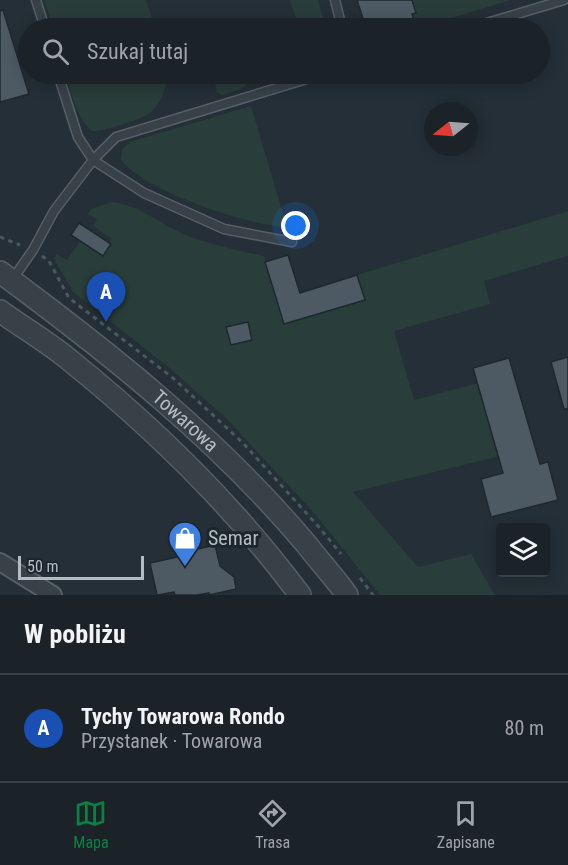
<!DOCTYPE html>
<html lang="pl">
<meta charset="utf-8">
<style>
body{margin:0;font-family:"Roboto Condensed",sans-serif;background:#282f35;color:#f1f3f6}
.controls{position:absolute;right:18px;bottom:18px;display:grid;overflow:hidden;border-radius:6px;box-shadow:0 3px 15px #0003}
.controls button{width:54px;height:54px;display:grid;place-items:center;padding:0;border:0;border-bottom:2px solid #394046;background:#1b2329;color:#f1f3f6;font:30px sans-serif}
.compass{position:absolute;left:424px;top:102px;width:54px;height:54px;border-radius:50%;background:#1b2329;box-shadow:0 3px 15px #0003;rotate:253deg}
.scale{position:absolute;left:18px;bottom:15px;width:126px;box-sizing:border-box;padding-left:6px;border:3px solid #b3bcc4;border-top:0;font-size:16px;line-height:21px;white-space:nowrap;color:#b3bcc4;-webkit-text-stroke:4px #1d262d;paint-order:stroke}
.you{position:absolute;left:296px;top:226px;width:21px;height:21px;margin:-15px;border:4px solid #fff;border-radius:50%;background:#1a73e8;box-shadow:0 0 0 9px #1a73e833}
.badge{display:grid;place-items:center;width:39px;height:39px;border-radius:50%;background:#0b8043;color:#fff;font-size:20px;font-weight:700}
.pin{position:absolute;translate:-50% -50px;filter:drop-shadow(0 2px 3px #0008)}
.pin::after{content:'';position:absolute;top:32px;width:21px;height:18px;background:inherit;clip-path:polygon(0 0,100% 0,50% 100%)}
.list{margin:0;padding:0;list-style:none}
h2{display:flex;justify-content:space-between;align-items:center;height:78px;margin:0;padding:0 24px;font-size:26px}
h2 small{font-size:20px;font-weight:400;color:#a0a4a8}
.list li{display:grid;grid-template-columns:39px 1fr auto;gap:18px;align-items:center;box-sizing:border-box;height:108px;padding:0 24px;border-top:2px solid #394046}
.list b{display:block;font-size:22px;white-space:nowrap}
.list p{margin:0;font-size:20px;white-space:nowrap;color:#a0a4a8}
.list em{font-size:20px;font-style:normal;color:#a0a4a8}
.icon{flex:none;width:33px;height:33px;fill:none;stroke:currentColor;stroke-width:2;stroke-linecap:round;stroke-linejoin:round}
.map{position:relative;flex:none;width:568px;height:595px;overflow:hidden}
.search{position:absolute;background:#1b2329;box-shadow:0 3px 15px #0003;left:18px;right:18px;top:18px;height:66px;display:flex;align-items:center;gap:15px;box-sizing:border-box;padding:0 21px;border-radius:33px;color:#a0a4a8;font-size:22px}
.sheet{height:186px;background:#1b2329}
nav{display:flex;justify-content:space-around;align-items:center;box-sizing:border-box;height:84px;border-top:2px solid #394046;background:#1b2329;font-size:16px;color:#a0a4a8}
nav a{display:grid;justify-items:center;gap:3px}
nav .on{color:#0b8043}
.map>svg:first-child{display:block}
</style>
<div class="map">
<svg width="568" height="595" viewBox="0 0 568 595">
<rect width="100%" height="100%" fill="#242f37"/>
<g fill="#293d3a">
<polygon points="44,0 146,0 155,28 53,28"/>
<polygon points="290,0 318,0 326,28 299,28"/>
<polygon points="412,0 511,0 418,28 412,14 416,13"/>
<path d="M66 74H168C162 108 153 116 121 125 111 128 102 131 92 131 76 117 72 94 66 74Z"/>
<polygon points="213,74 256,74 242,89 222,95 217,92"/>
<path d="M251 106 287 227C248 226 145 191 121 160L122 149 130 142Z"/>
<path d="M112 202C136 204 160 223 183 234 208 244 237 250 264 256L285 324 364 300 357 275 568 211V256L484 281 490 304 394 331 414 400 478 383 500 456 353 492 418 567 471 554 495 595H380L314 513 226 418 167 366 73 292 54 259 56 254 67 260 80 241 103 256 111 245 108 243 112 239 93 226 97 219 88 214 91 209Z"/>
</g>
<g fill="#4d5a63" stroke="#1f282f" stroke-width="1.5">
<polygon points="357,0 412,0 416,13 412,14 417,28 366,28"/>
<polygon points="3,10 29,94 0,102 0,11"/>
<polygon points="79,223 111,244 103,256 71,235"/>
<polygon points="288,255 300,293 357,275 365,300 284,324 265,262"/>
<polygon points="248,322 252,340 231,345 226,327"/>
<polygon points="568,357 568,409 564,409 551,362"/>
<polygon points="509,358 540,464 548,462 558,500 491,517 481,479 503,473 473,368"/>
<polygon points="215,545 220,566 234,577 236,589 209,595 209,593 197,595 175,595 174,592 157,595 150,563 182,556 181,553"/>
</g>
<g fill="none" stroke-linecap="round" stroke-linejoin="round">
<defs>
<g id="service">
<polyline points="36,0 45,28"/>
<polyline points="335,0 342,28"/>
<polyline points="470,28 564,0"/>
<polyline points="292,242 224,229 144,193 93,160 116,137 323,74"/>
<polyline points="12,280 33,250 54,211 93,160 78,137 58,74"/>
</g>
<polyline id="minor" points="0,562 53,595"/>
<g id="tertiary">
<path id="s1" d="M0 272C111 354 218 439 307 545 320 562 335 578 347 595"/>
<path d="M0 311C22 327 46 341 67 358 153 427 234 506 300 595"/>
</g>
</defs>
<use href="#service" stroke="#565f66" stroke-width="11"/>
<use href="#minor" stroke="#565f66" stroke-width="20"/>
<use href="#tertiary" stroke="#565f66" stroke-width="24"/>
<g stroke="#485a59" stroke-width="3" stroke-dasharray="4.5 4.5" stroke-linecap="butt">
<polyline points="0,237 20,245"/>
<polyline points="42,256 49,261 69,298 173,378 243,443 318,526 341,554"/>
<polyline points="360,578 373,595"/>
</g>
<use href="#service" stroke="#384148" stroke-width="8"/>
<use href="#minor" stroke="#384148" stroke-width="16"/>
<use href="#tertiary" stroke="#384148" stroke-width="21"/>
</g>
<defs>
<symbol id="shop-pin" viewBox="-11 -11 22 30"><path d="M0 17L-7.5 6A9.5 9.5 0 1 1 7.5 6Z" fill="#3f7fe0" stroke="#1d262d"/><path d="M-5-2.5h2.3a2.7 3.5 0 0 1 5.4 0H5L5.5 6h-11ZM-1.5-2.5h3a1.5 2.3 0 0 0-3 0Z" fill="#fff"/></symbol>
</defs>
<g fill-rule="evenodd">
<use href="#shop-pin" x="166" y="519" width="38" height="52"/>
</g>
<g text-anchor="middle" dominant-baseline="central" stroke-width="6" stroke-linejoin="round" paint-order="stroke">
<g font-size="20" fill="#b3bcc4" stroke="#1d262d">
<text stroke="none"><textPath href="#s1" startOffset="238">Towarowa</textPath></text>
</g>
<g font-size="20" fill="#b3bcc4" stroke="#1d262d" text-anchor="start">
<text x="208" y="538">Semar</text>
</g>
</g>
</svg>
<div class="controls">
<button><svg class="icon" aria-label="layers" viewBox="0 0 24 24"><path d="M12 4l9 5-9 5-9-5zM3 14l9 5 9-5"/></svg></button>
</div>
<svg class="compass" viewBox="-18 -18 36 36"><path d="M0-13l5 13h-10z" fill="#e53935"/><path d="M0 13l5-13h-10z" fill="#a0a4a8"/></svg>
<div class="scale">50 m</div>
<div class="you"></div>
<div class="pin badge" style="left:106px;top:322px;background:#1a4fb4">A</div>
<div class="search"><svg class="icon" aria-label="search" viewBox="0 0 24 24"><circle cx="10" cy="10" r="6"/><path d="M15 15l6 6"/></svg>Szukaj tutaj</div>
</div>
<section class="sheet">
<h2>W pobliżu<small></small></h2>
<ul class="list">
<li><span class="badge" style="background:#1a4fb4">A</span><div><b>Tychy Towarowa Rondo</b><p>Przystanek · Towarowa</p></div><em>80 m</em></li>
</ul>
</section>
<nav>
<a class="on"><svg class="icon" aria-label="map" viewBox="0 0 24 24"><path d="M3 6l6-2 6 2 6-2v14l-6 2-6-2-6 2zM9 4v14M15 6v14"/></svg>Mapa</a>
<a><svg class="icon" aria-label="directions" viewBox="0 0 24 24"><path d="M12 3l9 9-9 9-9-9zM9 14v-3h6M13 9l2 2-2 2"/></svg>Trasa</a>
<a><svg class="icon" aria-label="saved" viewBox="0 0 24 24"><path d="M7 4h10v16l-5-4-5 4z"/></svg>Zapisane</a>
</nav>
